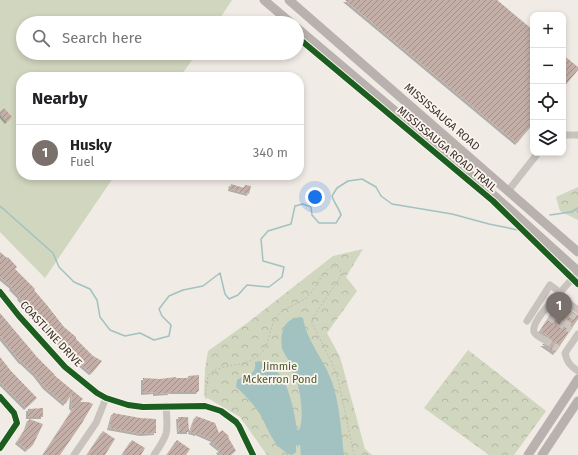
<!DOCTYPE html>
<meta charset="utf-8">
<style>
body{margin:0;font-family:"Fira Sans",sans-serif;background:#f6f6f6;color:#202124}
.controls{position:absolute;right:12px;top:12px;display:grid;overflow:hidden;border-radius:8px;box-shadow:0 2px 6px #0003}
.controls button{width:36px;height:36px;display:grid;place-items:center;padding:0;border:0;border-bottom:1px solid #e0e0e0;background:#fff;color:#202124;font:20px sans-serif}
.you{position:absolute;left:315px;top:197px;width:14px;height:14px;margin:-10px;border:3px solid #fff;border-radius:50%;background:#1a73e8;box-shadow:0 0 0 6px #1a73e833}
.badge{display:grid;place-items:center;width:26px;height:26px;border-radius:50%;background:#7a716c;color:#fff;font-size:13px;font-weight:700}
.pin{position:absolute;translate:-50% -33px;filter:drop-shadow(0 1px 2px #0008)}
.pin::after{content:'';position:absolute;top:21px;width:14px;height:12px;background:inherit;clip-path:polygon(0 0,100% 0,50% 100%)}
.list{margin:0;padding:0;list-style:none}
h2{display:flex;justify-content:space-between;align-items:center;height:52px;margin:0;padding:0 16px;font-size:17px}
h2 small{font-size:13px;font-weight:400;color:#757577}
.list li{display:grid;grid-template-columns:26px 1fr auto;gap:12px;align-items:center;box-sizing:border-box;height:56px;padding:0 16px;border-top:1px solid #e0e0e0}
.list b{display:block;font-size:15px;white-space:nowrap}
.list p{margin:0;font-size:13px;white-space:nowrap;color:#757577}
.list em{font-size:13px;font-style:normal;color:#757577}
.icon{flex:none;width:22px;height:22px;fill:none;stroke:currentColor;stroke-width:2;stroke-linecap:round;stroke-linejoin:round}
.map{position:relative;flex:none;width:578px;height:455px;overflow:hidden}
.search{position:absolute;background:#fff;box-shadow:0 2px 6px #0003;left:16px;top:16px;width:288px;height:44px;display:flex;align-items:center;gap:10px;box-sizing:border-box;padding:0 14px;border-radius:22px;color:#757577;font-size:15px}
.panel{position:absolute;background:#fff;box-shadow:0 2px 6px #0003;left:16px;top:72px;width:288px;height:108px;border-radius:16px}
.map>svg:first-child{display:block}
</style>
<div class="map">
<svg width="578" height="455" viewBox="0 0 578 455">
<defs>
<pattern id="forest-crowns" width="20" height="18" patternUnits="userSpaceOnUse"><rect width="20" height="18" fill="#d1d6bf"/><path d="M2 6a3 3 0 1 1 6 0M12 15a3 3 0 1 1 6 0" fill="none" stroke="#b4b8a4"/></pattern>
<pattern id="building-hatch" width="6" height="6" patternUnits="userSpaceOnUse"><rect width="6" height="6" fill="#c3afa7"/><path d="M-1 1l2-2M0 6l6-6M5 7l2-2" fill="none" stroke="#a08f88"/></pattern>
<filter id="shadow"><feDropShadow dx="-2" dy="2" stdDeviation="0" flood-color="#0004"/></filter>
</defs>
<rect width="100%" height="100%" fill="#f0ebe5"/>
<polygon fill="#d1d6bf" points="0,0 232,0 217,23 23,23 23,53 197,53 180,77 21,77 21,175 115,175 45,278 0,232"/>
<g fill="url(#forest-crowns)">
<polygon points="578,187 578,220 560,211 556,197"/>
<polygon points="363,249 346,277 357,291 327,333 340,357 365,449 372,455 267,455 240,417 204,396 205,369 208,351 250,321 333,256"/>
<polygon points="468,350 546,411 514,455 489,455 424,408"/>
</g>
<path fill="#a1c2c1" d="M300 317 303 318C307 342 324 359 332 382 340 405 341 431 344 455H301L300 445H296V452L292 455C272 449 267 423 256 408 250 401 243 393 236 387L237 380C247 375 257 375 255 362L260 361C263 363 265 365 267 367 271 369 275 370 278 373 289 383 295 415 297 430H299C306 415 298 378 291 364 288 359 285 355 283 351 280 342 281 328 288 322 291 319 296 318 300 317Z"/>
<g fill="none" stroke-linecap="round" stroke-linejoin="round">
<g stroke="#a1c2c1" stroke-width="1.5">
<path d="M0 206 53 253 59 267 74 282 90 289 97 300 100 317 110 330 125 336 140 333 154 340 169 336 171 325 162 316 159 309 169 296 183 290 203 286 220 273 225 294 229 299 238 295 247 285 269 287 282 277 284 267 263 261 261 239 268 231 291 224 295 206 303 204 311 207 312 215 319 223H336L341 215C339 208 334 203 332 196L337 188 348 181 362 179 376 187 381 196 392 204 452 214 489 224 518 230"/>
<polyline points="550,215 571,212 578,208"/>
</g>
</g>
<g fill="url(#building-hatch)" filter="url(#shadow)">
<polygon points="345,0 497,0 533,30 533,124 517,143"/>
<polygon points="563,55 578,67 578,70 563,88"/>
<polygon points="4,108 12,117 7,122 0,114 0,112"/>
<polygon points="231,184 244,188 245,185 251,186 249,194 230,189"/>
<polygon points="0,252 7,258 8,257 17,267 15,269 35,289 34,290 46,304 64,327 76,337 76,339 93,356 102,361 93,372 91,373 73,358 69,354 70,353 48,332 26,305 19,298 20,297 11,288 12,287 0,277"/>
<polygon points="559,302 578,315 578,319 555,353 542,344 547,344 550,339 548,336 540,331"/>
<polygon points="0,313 37,357 55,375 54,375 83,399 80,402 88,402 93,404 82,423 60,455 43,455 73,409 71,407 72,394 65,404 45,387 35,374 22,362 21,362 0,336"/>
<polygon points="0,357 11,371 37,398 26,408 0,382"/>
<polygon points="199,375 199,390 198,392 170,392 170,393 155,394 155,392 143,393 143,378 160,379 176,377 176,378 188,378 188,376"/>
<polygon points="43,408 43,417 28,417 28,409"/>
<polygon points="113,413 140,418 156,419 156,433 142,434 109,428"/>
<polygon points="196,416 215,423 219,433 222,430 229,436 228,437 236,451 230,455 221,455 218,451 221,450 211,442 213,440 197,433 197,434 190,432"/>
<polygon points="178,417 188,417 189,432 179,432"/>
<polygon points="29,419 43,424 33,445 27,450 17,442 26,428"/>
<polygon points="103,431 115,439 105,455 87,455"/>
<polygon points="132,440 145,448 141,455 122,455"/>
<polygon points="177,440 190,449 186,455 167,455"/>
</g>
<g fill="none" stroke-linecap="round" stroke-linejoin="round">
<g stroke="#ccc6c0" stroke-width="7" stroke-dasharray="7 3.5" stroke-linecap="butt">
<polyline points="549,317 571,330"/>
<polyline points="555,320 565,306"/>
<polyline points="565,327 574,313"/>
<polyline points="545,340 558,349"/>
</g>
<path stroke="#c2bbb6" stroke-width="1" stroke-dasharray="2 2" stroke-linecap="butt" d="M206 399C206 392 205 381 209 375 216 363 254 369 265 348 270 338 270 326 277 316 286 305 301 305 310 294 317 286 325 266 336 266L340 269 341 276 312 319V323L331 361 338 379 354 455"/>
<g stroke="#c9c3be" stroke-width="7">
<polyline points="563,135 578,135"/>
<polyline points="508,191 538,153"/>
<polyline points="578,272 558,295 578,310"/>
<polyline points="0,292 19,316 65,367 97,393 106,398 128,405 143,407 205,406 221,411 236,422 239,426 253,455"/>
<polyline points="527,321 550,285 561,293"/>
<path d="M578 334 565 353C567 362 570 366 578 371"/>
<path d="M545 340C541 338 536 336 534 332 531 323 552 301 558 295"/>
<polyline points="0,397 14,413 17,423 0,448"/>
<polyline points="74,455 96,423 106,398"/>
<path d="M154 455C169 433 168 433 166 406"/>
</g>
<g stroke="#b8b1ad" stroke-width="9">
<polyline points="264,0 291,23"/>
<polyline points="289,0 578,252"/>
<polyline points="297,28 487,189 578,271"/>
<polyline points="528,455 578,379"/>
<polyline points="542,455 578,401"/>
</g>
<defs>
<g id="cycleway">
<polyline points="297,37 493,201 578,284"/>
<polyline points="0,292 19,316 65,367 97,393 106,398 128,405 143,407 205,406 221,411 236,422 239,426 253,455"/>
<polyline points="0,397 14,413 17,423 0,448"/>
</g>
</defs>
<use href="#cycleway" stroke="#fbf5ee" stroke-width="8"/>
<use href="#cycleway" stroke="#1b5e20" stroke-width="6"/>
</g>
<g text-anchor="middle" dominant-baseline="central" stroke-width="3.5" stroke-linejoin="round" paint-order="stroke">
<g font-size="11" fill="#3b302b" stroke="#fbf5ee">
<text transform="translate(442 117) rotate(41)">MISSISSAUGA ROAD</text>
<text transform="translate(447 149) rotate(40)">MISSISSAUGA ROAD TRAIL</text>
<text transform="translate(51 334) rotate(47)">COASTLINE DRIVE</text>
</g>
<g font-size="11" fill="#4a5a2e" stroke="#fbf5ee">
<text x="280" y="366">Jimmie<tspan x="280" dy="13">Mckerron Pond</tspan></text>
</g>
</g>
</svg>
<div class="controls">
<button>+</button>
<button>−</button>
<button><svg class="icon" aria-label="locate" viewBox="0 0 24 24"><circle cx="12" cy="12" r="6"/><path d="M12 2v4M12 18v4M2 12h4M18 12h4"/></svg></button>
<button><svg class="icon" aria-label="layers" viewBox="0 0 24 24"><path d="M12 4l9 5-9 5-9-5zM3 14l9 5 9-5"/></svg></button>
</div>
<div class="you"></div>
<div class="pin badge" style="left:559px;top:325px">1</div>
<div class="search"><svg class="icon" aria-label="search" viewBox="0 0 24 24"><circle cx="10" cy="10" r="6"/><path d="M15 15l6 6"/></svg>Search here</div>
<section class="panel">
<h2>Nearby<small></small></h2>
<ul class="list">
<li><span class="badge">1</span><div><b>Husky</b><p>Fuel</p></div><em>340 m</em></li>
</ul>
</section>
</div>
